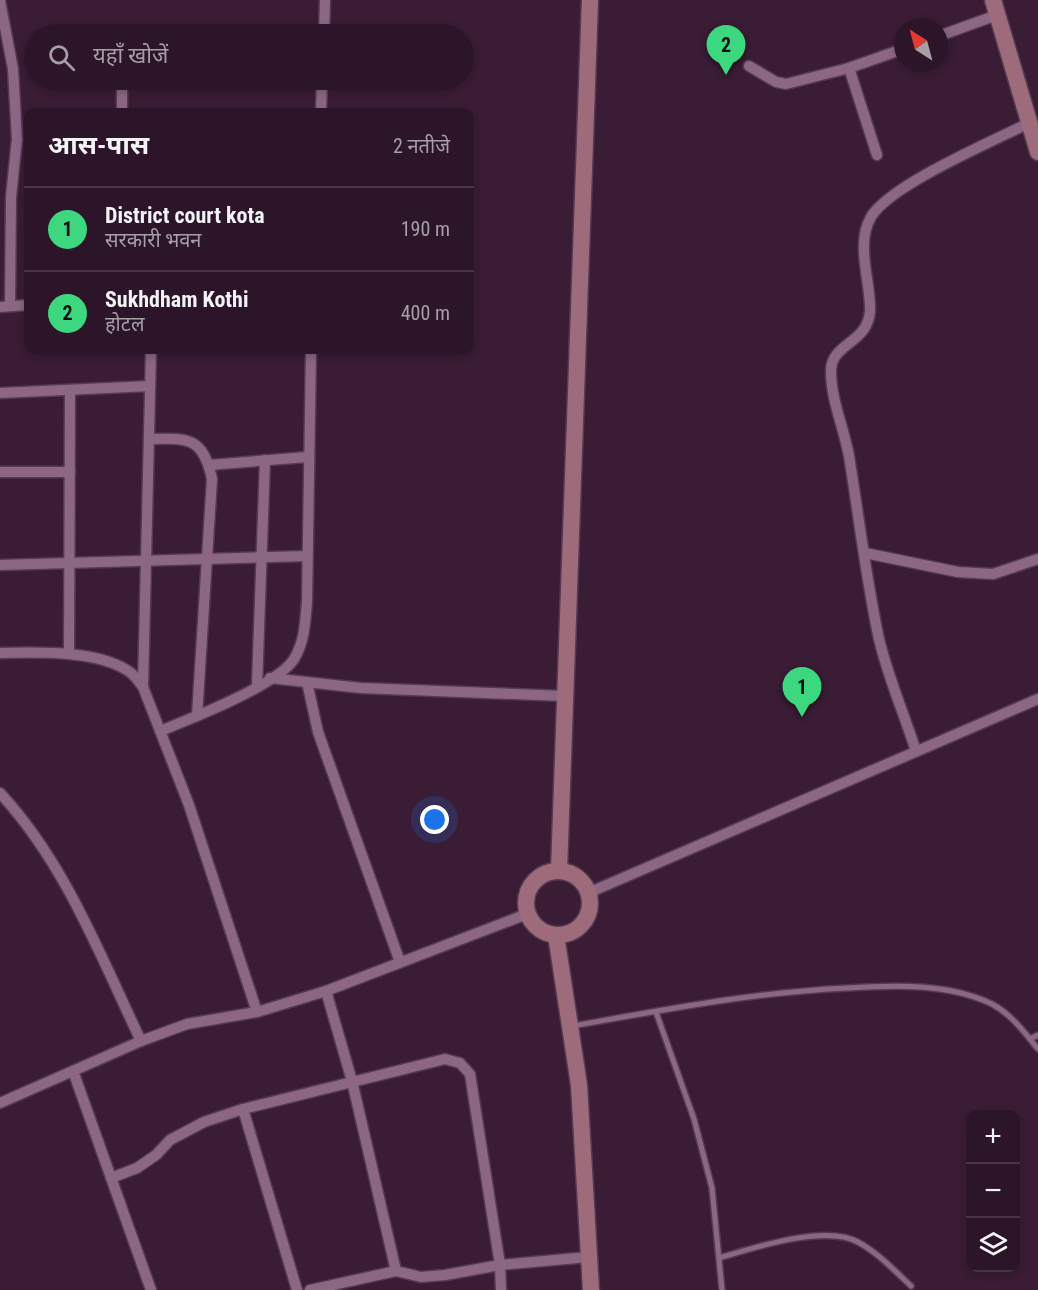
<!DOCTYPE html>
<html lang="hi">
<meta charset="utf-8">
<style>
body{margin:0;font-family:"Roboto Condensed","Noto Sans Devanagari",sans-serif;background:#341e30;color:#f1f3f6}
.controls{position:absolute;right:18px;bottom:18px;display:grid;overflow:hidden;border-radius:12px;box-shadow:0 3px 9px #0003}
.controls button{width:54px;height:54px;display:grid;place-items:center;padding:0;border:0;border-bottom:2px solid #483445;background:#2c1528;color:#f1f3f6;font:30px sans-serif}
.compass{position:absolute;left:894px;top:18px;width:54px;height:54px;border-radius:50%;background:#2c1528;box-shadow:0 3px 9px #0003;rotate:324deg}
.you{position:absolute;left:435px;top:820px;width:21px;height:21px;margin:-15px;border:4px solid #fff;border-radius:50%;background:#1a73e8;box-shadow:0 0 0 9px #1a73e833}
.badge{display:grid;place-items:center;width:39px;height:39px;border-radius:50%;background:#3cd77e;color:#111;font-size:20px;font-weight:700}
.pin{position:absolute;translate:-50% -50px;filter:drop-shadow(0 2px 3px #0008)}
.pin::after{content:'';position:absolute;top:32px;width:21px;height:18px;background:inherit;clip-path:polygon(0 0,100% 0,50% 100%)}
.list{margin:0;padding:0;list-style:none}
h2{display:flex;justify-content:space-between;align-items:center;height:78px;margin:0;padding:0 24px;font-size:26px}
h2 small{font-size:20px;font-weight:400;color:#a69fa8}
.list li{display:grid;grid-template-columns:39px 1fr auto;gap:18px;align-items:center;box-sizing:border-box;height:84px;padding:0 24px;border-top:2px solid #483445}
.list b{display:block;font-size:22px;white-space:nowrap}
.list p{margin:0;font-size:20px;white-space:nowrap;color:#a69fa8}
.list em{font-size:20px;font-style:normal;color:#a69fa8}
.icon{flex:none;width:33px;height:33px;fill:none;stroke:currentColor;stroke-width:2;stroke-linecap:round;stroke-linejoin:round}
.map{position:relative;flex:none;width:1038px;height:1290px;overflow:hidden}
.search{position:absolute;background:#2c1528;box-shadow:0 3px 9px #0003;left:24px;top:24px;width:450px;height:66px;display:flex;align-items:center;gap:15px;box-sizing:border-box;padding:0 21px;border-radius:33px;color:#a69fa8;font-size:22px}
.panel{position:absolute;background:#2c1528;box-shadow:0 3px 9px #0003;left:24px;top:108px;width:450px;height:246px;border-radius:12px}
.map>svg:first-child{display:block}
</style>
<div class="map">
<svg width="1038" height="1290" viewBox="0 0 1038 1290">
<rect width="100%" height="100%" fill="#3a1c35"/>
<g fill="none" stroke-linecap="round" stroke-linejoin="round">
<defs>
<g id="lane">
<polyline points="656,1012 694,1119 712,1188 722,1290"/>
<path d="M572 1026C664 1010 755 992 848 988 895 985 948 983 992 1004 1011 1014 1025 1033 1038 1049"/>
<polyline points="1030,1039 1038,1035"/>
<path d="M719 1258C753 1248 825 1224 858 1242 878 1253 894 1270 911 1286"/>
</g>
<g id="street">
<polyline points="0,1 13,69 17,139 11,197 10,305"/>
<polyline points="324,34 325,0"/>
<polyline points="939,36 997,15"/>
<polyline points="749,66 776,82 786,84 849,68 903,49"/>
<polyline points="849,68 877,155"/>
<polyline points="122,112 122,80"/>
<polyline points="321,112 322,80"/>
<polyline points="0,307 28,305"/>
<polyline points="0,393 150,386"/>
<path d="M149 439C187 438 203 436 212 479L197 716"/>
<polyline points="209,465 307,457"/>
<polyline points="0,472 70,472"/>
<polyline points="865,553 958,572 993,574 1038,559"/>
<polyline points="0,565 307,556"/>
<path d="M0 653C36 652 101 650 131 673 136 677 140 683 143 687L189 805 257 1012"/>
<polyline points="69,654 70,390"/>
<polyline points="270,678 361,688 564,696"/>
<polyline points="307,682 318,732 400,962"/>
<polyline points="257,685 265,460"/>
<polyline points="143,687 151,350"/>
<path d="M160 731C190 719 278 685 294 659 305 641 305 622 307 602L311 350"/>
<path d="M916 751C904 714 888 677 879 639 866 579 859 517 849 456 844 428 831 400 831 372 830 343 868 344 870 311 871 282 855 244 871 217 890 185 993 141 1029 123"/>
<path d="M0 793C65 863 100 955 141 1041"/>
<polyline points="588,893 1038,699"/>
<polyline points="326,991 352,1081 396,1271"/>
<polyline points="73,1071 151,1290"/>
<polyline points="0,1103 141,1041 187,1024 257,1012 326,991 527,914"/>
<polyline points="243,1109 297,1290"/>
<polyline points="111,1178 137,1168 156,1155 170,1140 204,1122 243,1109 445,1059 460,1063 470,1074 500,1265 501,1290"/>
<polyline points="310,1290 396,1271 421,1277 445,1275 500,1265 588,1257"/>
</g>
<g id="secondary">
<polyline points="993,0 1038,152"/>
<polyline points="559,871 590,0"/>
<circle cx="558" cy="903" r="32"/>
<polyline points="556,935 579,1085 591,1290"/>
</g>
</defs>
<use href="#lane" stroke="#553b51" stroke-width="8"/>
<use href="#street" stroke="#553b51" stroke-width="13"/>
<use href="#secondary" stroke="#553b51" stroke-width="19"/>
<use href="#lane" stroke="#8b6784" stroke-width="5"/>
<use href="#street" stroke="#8b6784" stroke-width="10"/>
<use href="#secondary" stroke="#9e6b7a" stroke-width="16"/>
</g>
</svg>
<div class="controls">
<button>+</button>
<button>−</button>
<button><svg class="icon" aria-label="layers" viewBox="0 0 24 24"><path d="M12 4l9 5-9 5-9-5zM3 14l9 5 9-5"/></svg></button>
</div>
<svg class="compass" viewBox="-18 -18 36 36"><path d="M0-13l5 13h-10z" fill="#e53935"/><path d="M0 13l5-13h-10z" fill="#a69fa8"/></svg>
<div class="you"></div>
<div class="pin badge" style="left:802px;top:717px">1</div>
<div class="pin badge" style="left:726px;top:75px">2</div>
<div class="search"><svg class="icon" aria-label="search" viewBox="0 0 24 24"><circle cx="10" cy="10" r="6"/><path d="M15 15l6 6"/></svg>यहाँ खोजें</div>
<section class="panel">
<h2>आस-पास<small>2 नतीजे</small></h2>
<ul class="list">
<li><span class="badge">1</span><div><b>District court kota</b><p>सरकारी भवन</p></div><em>190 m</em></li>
<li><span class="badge">2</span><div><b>Sukhdham Kothi</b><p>होटल</p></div><em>400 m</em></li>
</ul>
</section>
</div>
